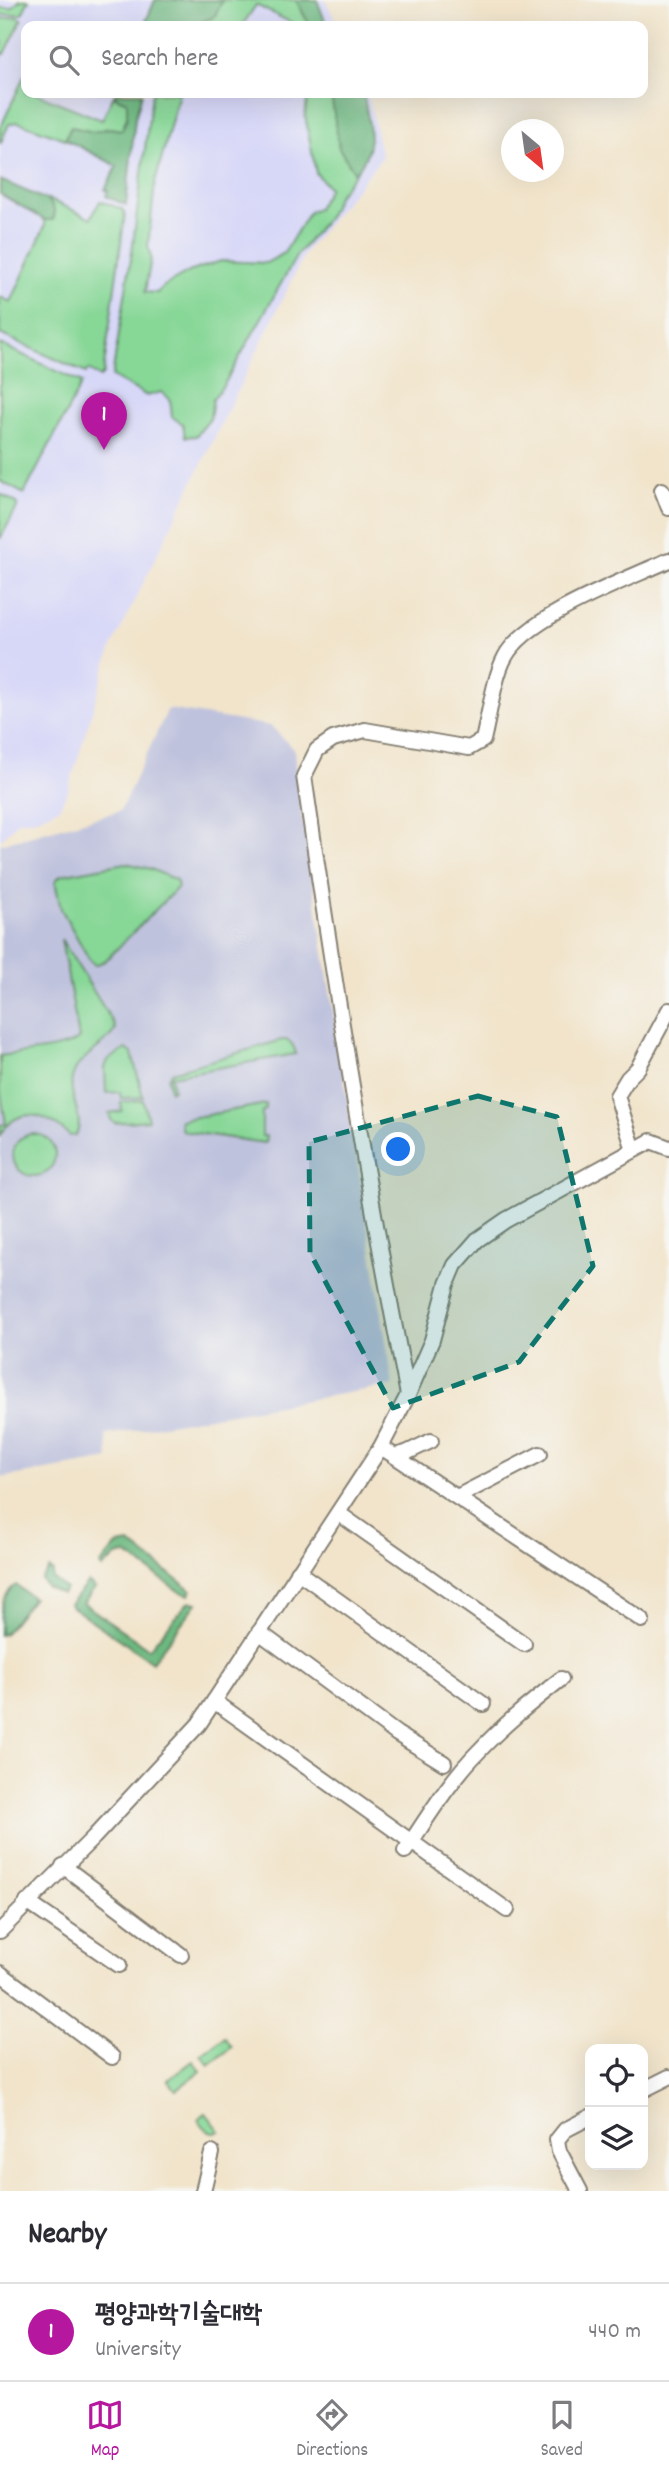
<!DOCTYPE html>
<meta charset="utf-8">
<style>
body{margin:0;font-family:Dekko,"Poor Story",sans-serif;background:#f7f7f7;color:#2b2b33}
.controls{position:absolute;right:21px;bottom:21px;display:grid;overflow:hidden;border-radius:14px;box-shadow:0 7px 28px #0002}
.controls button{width:63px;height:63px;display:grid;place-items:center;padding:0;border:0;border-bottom:2px solid #e1e1e2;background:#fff;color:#2b2b33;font:35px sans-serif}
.compass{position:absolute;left:501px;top:119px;width:63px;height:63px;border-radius:50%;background:#fff;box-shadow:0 7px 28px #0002;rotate:151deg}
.you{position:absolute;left:399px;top:1150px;width:24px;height:24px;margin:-18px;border:5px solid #fff;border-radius:50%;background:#1a73e8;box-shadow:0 0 0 10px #1a73e833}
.badge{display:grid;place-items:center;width:46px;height:46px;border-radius:50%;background:#b5179e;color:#fff;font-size:23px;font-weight:700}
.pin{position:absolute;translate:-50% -58px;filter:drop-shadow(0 2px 4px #0008)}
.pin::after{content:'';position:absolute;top:37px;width:24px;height:21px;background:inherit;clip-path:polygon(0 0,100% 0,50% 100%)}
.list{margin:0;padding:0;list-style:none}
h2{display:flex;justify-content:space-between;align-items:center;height:91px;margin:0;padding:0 28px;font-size:30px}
h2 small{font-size:23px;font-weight:400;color:#7c7c81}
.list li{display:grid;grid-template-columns:46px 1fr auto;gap:21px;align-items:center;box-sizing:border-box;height:98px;padding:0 28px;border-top:2px solid #e1e1e2}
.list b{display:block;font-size:26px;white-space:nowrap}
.list p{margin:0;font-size:23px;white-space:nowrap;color:#7c7c81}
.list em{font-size:23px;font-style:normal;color:#7c7c81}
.icon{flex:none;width:38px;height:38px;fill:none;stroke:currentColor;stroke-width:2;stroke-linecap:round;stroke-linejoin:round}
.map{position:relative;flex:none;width:669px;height:2191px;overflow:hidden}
.search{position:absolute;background:#fff;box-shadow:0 7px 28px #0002;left:21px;right:21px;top:21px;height:77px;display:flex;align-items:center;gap:18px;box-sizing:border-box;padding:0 24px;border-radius:14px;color:#7c7c81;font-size:26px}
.sheet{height:189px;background:#fff}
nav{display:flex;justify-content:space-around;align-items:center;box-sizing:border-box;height:98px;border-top:2px solid #e1e1e2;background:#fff;font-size:19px;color:#7c7c81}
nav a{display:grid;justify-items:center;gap:4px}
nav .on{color:#b5179e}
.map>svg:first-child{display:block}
</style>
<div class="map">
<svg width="669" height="2191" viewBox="0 0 669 2191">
<rect width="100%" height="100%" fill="#f6f6f2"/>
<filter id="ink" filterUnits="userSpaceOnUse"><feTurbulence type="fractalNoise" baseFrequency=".0143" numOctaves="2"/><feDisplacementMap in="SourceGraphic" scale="14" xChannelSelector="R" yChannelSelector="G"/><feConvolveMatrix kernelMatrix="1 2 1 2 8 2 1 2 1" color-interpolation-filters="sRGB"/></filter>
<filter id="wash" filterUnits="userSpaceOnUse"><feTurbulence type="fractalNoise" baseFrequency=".00686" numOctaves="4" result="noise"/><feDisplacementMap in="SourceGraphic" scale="28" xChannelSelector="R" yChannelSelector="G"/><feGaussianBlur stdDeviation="1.57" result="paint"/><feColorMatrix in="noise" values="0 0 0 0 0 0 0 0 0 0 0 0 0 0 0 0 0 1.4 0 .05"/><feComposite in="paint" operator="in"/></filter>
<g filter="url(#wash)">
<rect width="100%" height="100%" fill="#f1e4cb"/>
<polygon fill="#d7d7f8" points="0,0 325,0 339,26 26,26 26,93 368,93 382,157 306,251 111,649 68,791 59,808 35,819 18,821 0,841"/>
<polygon fill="#bfc2dd" points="168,709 271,726 294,750 297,784 393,1385 106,1435 109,1459 0,1478 0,844 120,811"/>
<g fill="#87d797" stroke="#527a5a" stroke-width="2">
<polygon points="20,0 29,0 22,14 0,15 0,8 12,8"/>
<polygon points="223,0 296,0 310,26 293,26 292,23 256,5 242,26 219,26 215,24 213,26 191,26 214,17"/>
<polygon points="19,17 22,19 5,54 3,53 0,60 0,50 3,43 0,39 0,19"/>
<polygon points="24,76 26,77 26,93 35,93 102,120 115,93 118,93 115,96 127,102 127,117 122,130 109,128 94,132 71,127 65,139 18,122 9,124 0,144 0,129"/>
<polygon points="152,93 179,93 155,183 148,246 151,258 145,292 157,293 164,286 191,271 221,261 266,263 284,253 309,212 318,208 329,188 316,173 305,115 308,93 331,93 339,148 355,173 337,197 329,216 297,255 225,383 213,399 210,419 196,436 185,437 183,424 172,417 170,399 161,392 147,396 112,377 132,252"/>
<polygon points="48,199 91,218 100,201 122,209 125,214 103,374 100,377 88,370 86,373 0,334 0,297 11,302 45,226 45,220 53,220 55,213"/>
<polygon points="0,344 82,383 24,494 0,481"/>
<polygon points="0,494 17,503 18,506 0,539"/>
<polygon points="126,863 151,869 176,880 178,887 105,961 95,965 89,959 61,909 55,881 61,875"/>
<path d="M61 939 114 1024 115 1030C105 1047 79 1056 73 1075 66 1094 86 1118 76 1135L70 1136C47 1115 20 1103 0 1135V1125L6 1124 0 1088V1056C17 1053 69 1050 79 1038Z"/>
<path d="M282 1040C291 1039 294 1046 296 1054L171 1076 173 1090 170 1091 168 1078 172 1072Z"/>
<polygon points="126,1049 132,1053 143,1097 121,1098 120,1092 106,1093 105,1068 108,1060"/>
<polygon points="143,1100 148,1120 115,1123 111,1120 109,1113 122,1111 121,1102"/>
<polygon points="266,1104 266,1110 262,1111 262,1136 266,1136 265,1143 182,1131 180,1120"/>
<circle cx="34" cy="1155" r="21"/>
<polygon points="225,2037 232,2047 209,2065 201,2055"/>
<polygon points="193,2061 201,2071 176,2090 168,2080"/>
<path d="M206 2113 220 2131C209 2135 204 2127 198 2119Z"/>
</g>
<g fill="#6db880" stroke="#446a4e" stroke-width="2">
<polygon points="155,0 223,0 214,17 191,26 176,23 173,26 144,26"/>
<polygon points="296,0 317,0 327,26 310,26"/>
<polygon points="118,93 142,93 135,119 126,205 106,196 108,191 105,190 117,166 65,139 71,127 93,132 109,128 122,130 127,117 127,102 115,97"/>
<path d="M331 93H363C369 123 378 148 355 173L339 148Z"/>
<path d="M0 180 47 200C54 206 56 211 53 220H45L0 194Z"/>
<polygon points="130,1543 191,1590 189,1595 180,1592 126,1554 116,1556 102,1568 100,1565 117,1545"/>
<polygon points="49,1569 53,1572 52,1578 66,1589 62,1594 47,1587 41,1579"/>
<polygon points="88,1582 95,1588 83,1603 149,1649 189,1601 197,1603 152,1662 72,1607 70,1604"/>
<path d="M16 1585 33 1598 4 1634 0 1635C0 1615 0 1595 16 1585Z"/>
</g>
</g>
<g filter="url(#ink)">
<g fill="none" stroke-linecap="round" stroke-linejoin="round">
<defs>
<g id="minor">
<polyline points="662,490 669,508"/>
<polyline points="634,1150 617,1096 628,1078 638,1068 669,1010"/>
<path d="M408 1395C367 1189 334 983 304 776L317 750 333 739 365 730 469 748 483 740C489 716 494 677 505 657 526 616 627 580 669 560"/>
<polyline points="381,1447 642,1620"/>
<polyline points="395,1456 406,1453 431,1441"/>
<polyline points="457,1497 540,1454"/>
<polyline points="338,1513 524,1644"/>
<polyline points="298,1572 483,1704"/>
<polyline points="259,1632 397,1734 444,1763"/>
<polyline points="214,1701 507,1910"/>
<path d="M405 1851C428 1817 450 1780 479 1751 504 1724 532 1702 561 1679"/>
<polyline points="63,1866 181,1955"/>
<polyline points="27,1902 119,1965"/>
<polyline points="0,1931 94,1837 199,1724 381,1447 408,1395 432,1340 447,1284 455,1265 477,1240 506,1220 651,1141 669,1148"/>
<polyline points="0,1973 112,2057"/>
<polyline points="643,2090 669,2077"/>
<polyline points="203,2191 212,2153"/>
<polyline points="580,2191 559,2151 557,2140 565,2130 590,2117"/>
</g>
</defs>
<use href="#minor" stroke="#868074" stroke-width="18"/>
<use href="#minor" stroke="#fff" stroke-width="14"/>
</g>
</g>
<path fill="#0f766e" fill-opacity="0.2" stroke="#0f766e" stroke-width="5" stroke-dasharray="14 9" stroke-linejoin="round" d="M478 1096 557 1117 593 1266 519 1362 393 1408 310 1253 309 1142Z"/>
</svg>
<div class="controls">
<button><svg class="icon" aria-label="locate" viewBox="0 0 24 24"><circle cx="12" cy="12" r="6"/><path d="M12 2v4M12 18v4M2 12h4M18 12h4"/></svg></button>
<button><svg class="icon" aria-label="layers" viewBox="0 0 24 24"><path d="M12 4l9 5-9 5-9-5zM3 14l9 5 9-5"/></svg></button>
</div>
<svg class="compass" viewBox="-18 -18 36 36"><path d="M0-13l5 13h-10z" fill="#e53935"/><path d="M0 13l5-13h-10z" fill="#7c7c81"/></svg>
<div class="you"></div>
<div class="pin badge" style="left:104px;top:450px">1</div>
<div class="search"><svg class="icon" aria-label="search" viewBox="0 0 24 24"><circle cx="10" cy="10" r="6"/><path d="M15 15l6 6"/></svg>Search here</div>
</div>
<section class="sheet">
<h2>Nearby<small></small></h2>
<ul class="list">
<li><span class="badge">1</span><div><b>평양과학기술대학</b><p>University</p></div><em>440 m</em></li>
</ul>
</section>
<nav>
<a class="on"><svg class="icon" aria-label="map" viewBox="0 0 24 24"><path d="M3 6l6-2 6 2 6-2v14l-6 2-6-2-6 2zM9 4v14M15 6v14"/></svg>Map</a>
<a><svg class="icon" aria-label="directions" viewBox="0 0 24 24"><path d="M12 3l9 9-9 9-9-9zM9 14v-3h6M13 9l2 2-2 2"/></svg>Directions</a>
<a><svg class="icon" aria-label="saved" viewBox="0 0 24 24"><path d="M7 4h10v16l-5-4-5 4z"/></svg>Saved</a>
</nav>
